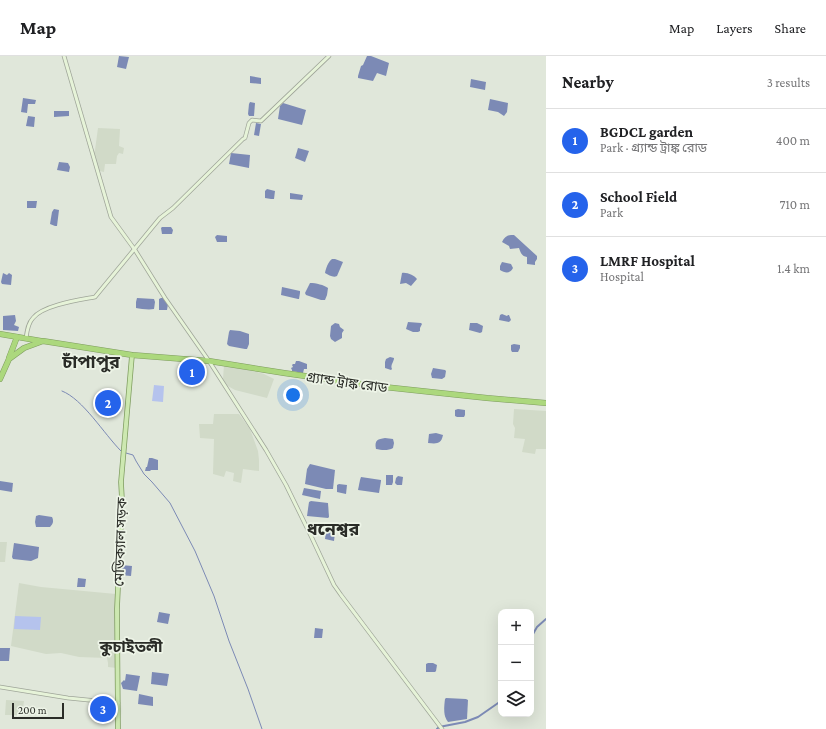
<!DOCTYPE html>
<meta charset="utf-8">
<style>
body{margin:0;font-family:"Crimson Pro","Noto Sans Bengali",serif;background:#f2f2f2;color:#202124}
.controls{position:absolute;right:12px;bottom:12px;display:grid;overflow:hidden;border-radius:8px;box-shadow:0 4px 16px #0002}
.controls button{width:36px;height:36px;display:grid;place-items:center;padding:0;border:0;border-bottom:1px solid #e0e0e0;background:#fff;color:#202124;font:20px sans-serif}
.scale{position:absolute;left:12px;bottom:10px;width:52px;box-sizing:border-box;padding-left:4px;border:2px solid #2a2c27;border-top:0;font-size:11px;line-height:14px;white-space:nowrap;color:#2a2c27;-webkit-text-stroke:3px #edf4e7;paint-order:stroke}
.you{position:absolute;left:293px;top:339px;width:14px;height:14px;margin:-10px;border:3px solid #fff;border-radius:50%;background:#1a73e8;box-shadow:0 0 0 6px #1a73e833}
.badge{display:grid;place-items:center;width:26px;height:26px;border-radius:50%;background:#2563eb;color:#fff;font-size:13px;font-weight:700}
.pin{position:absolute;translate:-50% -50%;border:2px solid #fff;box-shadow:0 1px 4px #0006}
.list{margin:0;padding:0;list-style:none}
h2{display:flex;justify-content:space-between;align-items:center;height:52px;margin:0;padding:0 16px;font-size:17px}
h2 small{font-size:13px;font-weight:400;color:#757577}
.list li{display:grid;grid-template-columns:26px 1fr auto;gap:12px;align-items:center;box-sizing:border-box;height:64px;padding:0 16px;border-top:1px solid #e0e0e0}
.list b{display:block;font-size:15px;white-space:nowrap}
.list p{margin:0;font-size:13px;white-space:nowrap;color:#757577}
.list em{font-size:13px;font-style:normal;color:#757577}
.icon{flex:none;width:22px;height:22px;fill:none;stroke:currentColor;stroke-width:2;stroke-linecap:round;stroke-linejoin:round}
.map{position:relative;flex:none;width:546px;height:673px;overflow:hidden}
header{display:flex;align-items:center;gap:24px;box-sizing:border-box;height:56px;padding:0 20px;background:#fff;border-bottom:1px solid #e0e0e0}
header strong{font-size:19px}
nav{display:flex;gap:22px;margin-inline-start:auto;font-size:14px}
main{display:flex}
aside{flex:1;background:#fff}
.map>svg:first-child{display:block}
</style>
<header>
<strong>Map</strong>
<nav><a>Map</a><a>Layers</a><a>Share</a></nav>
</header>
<main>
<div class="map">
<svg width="546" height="673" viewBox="0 0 546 673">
<rect width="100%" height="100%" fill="#e0e7da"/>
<g fill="#d1dac8">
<polygon points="98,72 120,73 119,90 124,92 123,98 119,97 117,100 116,108 105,108 104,116 99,115 94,96 95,94"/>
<polygon points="224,309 257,316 264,318 274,323 267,342 235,334 226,329 223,323"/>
<polygon points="514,353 546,355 546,393 536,393 535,398 522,396 525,383 514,382 515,372 513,368"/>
<polygon points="214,358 239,358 250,373 258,395 259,404 259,415 243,413 241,427 233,425 234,417 226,415 224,421 213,418 214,383 200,382 199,368 213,368"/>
<polygon points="0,486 7,486 5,506 0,506"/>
<polygon points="19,527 41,531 116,538 117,612 108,611 108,607 107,602 79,601 61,597 46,598 11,590"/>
<polygon points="6,644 24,645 23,652 20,652 20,659 5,659"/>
</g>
<g fill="#b5c3ed">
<polygon points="186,312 198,314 197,319 191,318 190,322 185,322"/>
<polygon points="154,329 164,330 163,346 152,345"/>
<polygon points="101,341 117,342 116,352 100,351"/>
<polygon points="15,560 41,561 40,574 14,573"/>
</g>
<g fill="#7c8ab5">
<polygon points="119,0 129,1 126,13 117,11"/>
<polygon points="367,0 371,0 389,7 386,20 377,17 373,25 358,22 358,20 361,10 363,9"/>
<polygon points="250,20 261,22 261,28 250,27"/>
<polygon points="471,23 486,26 485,34 470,31"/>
<polygon points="23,42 36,44 35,48 28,48 27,57 21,56"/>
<polygon points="490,43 508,47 507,56 504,60 498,56 488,54"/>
<polygon points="250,46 255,47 254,60 249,60 248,58 249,48"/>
<polygon points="283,47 306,54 302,69 278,63 280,50"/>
<polygon points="54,55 69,55 69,60 54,61"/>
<polygon points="28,60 35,61 34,71 26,70"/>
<polygon points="256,67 261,68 259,80 254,79"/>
<polygon points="298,92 309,95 305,106 295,102"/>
<polygon points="231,97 250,99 249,112 229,108"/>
<polygon points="59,106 68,107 70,111 69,116 57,114"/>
<polygon points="267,133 275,135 274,143 271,143 265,142 265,135"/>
<polygon points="290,137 303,139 302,144 290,143"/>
<polygon points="27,145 37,145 36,152 27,152"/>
<polygon points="54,153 59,154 57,170 55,170 50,168 52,156"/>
<polygon points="162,171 171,171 173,174 172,178 162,178 161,172"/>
<polygon points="217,179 227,180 227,186 217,186 215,181"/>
<path d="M511 179H514L537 200V203L535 206V209L527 208V201C522 200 521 198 519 192L510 193 509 190 502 186C504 182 507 179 511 179Z"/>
<path d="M332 203H335L343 206 337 220C333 222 329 219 325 217 326 212 328 206 332 203Z"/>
<path d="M502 206 511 208 513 212C510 218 505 217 500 214V210Z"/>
<polygon points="3,217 7,219 9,217 12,219 11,229 2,228 1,226"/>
<path d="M402 217C407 216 415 220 417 223L411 230 406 227 400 228Z"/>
<path d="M310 227C316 227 324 229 328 232L327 239 325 244H321L306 239 305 237Z"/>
<polygon points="282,231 300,235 300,237 299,243 298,243 281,239"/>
<path d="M137 242 154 243 155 246 154 253C149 254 141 253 136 252V246Z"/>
<polygon points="161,242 164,242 168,248 167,254 159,254 159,243"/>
<polygon points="502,258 507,260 508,259 509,259 511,264 509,266 499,264 500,259"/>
<polygon points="15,259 16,265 14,269 19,271 18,275 3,274 3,260"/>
<polygon points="408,266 421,267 422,268 420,272 420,275 418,276 413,276 406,273"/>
<polygon points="335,267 339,268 340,271 344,274 342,277 342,282 335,286 331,283 330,280 331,270"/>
<polygon points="470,267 477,267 483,270 482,276 480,277 469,274"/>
<polygon points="230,274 240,275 249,278 249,288 247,293 245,293 229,290 227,288 229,276"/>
<polygon points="514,288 520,289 520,292 518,296 512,296 511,294 511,289"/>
<path d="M390 301 394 302C394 306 390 309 392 313L391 314 385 312V306L386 303Z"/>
<polygon points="296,305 299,305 307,308 307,313 304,313 303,317 292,315 292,314 291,312 293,311 292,309 293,308 295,308"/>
<polygon points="433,312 445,314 446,315 445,321 442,323 432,322 431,318"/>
<polygon points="458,353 465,354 465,359 464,361 457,361 455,360 455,354"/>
<path d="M436 377 443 379C441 388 437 388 428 387L429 378Z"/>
<path d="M385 382 393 383 394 387 393 392C388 395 381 394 376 393 374 384 378 383 385 382Z"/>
<polygon points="149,402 152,402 158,404 158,414 151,414 150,415 145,415 146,411 147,411"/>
<polygon points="310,408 335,414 333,433 326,433 305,428 307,413"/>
<polygon points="386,419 393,419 393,426 392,429 386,429"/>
<polygon points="398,420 403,421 402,429 397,429 395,427 396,422"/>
<polygon points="361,421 381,424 381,425 379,437 358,434 360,424"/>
<polygon points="0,425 13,427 12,436 0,434"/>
<polygon points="339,428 347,429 346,438 337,436 337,429"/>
<polygon points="304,432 321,435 320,443 302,439"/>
<polygon points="311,445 328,447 329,461 328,462 307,460 309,446"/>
<path d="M39 459 52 461C54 465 53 468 50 471H36L35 466 36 460Z"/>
<polygon points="326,475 335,477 334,485 325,483"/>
<polygon points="14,487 39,491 38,502 31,505 13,503 12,501"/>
<polygon points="121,509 132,510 131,520 120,519"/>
<polygon points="78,522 86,523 85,531 77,531"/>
<polygon points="159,556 170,558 168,568 157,566"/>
<polygon points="315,572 323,573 322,582 314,582"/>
<polygon points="0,592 10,592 9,605 0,605"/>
<polygon points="433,607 437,609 436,615 435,616 426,616 426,608 428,607"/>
<polygon points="152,616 169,618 167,630 151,628"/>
<polygon points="126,618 140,620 137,635 123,633 121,627 124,624 125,625"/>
<polygon points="139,638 153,641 153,650 138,648"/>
<path d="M446 642 466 643 468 644 467 663 448 666C443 660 444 651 445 643Z"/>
</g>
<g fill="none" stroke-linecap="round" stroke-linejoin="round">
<g stroke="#7c8ab5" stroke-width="1">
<path d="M62 335C83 343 104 378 121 395"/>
<polyline points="126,397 133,399 136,405 144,418 152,426 170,447 195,495 214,540 229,585 248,633 262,673"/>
</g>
<g stroke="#7c8ab5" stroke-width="2">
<polyline points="531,580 533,578 537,571 546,563"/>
<polyline points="437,673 439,671 465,666 478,661 501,645"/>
</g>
<defs>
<g id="secondary">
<polyline points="64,0 111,161 135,194 165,242 209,305 266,394 286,429 311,480 334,529 341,539 442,673"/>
<path d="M26 282C27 275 28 267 33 262 43 249 79 244 95 241L160 162 173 152 243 83 245 82 249 67 252 64 261 65 329 0"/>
<polyline points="0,631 68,642 118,647"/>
</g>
<polyline id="primary" points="118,673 117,553 122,444 121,426 132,299"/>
<g id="highway">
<polyline points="0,278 41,285"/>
<polyline points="9,302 17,281"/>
<polyline points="0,323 9,303 24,292 43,285 132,299 209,305 284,317 375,330 487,342 546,347"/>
</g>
</defs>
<use href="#secondary" stroke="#9fa599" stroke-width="4.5"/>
<use href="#primary" stroke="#7e9c5f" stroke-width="5.5"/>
<use href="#highway" stroke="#7e9c5f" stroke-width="6"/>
<use href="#secondary" stroke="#e6f3d8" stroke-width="3"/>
<use href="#primary" stroke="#cde8b1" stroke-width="4"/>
<use href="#highway" stroke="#acd87d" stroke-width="5"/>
</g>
<g text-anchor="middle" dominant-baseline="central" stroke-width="3.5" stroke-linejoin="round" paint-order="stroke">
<g font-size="14" fill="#2a2c27" stroke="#edf4e7">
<text transform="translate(347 326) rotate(8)">গ্র্যান্ড ট্রাঙ্ক রোড</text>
<text transform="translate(120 486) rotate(-88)">মেডিক্যাল সড়ক</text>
</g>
<g font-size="16" font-weight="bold" fill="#2a2c27" stroke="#edf4e7">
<text x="131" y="590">কুচাইতলী</text>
</g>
<g font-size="18" font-weight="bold" fill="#2a2c27" stroke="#edf4e7">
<text x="91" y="306">চাঁপাপুর</text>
<text x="333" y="473">ধনেশ্বর</text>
</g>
</g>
</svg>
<div class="controls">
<button>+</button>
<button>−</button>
<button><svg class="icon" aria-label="layers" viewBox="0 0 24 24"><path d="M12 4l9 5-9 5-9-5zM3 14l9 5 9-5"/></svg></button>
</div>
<div class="scale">200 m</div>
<div class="you"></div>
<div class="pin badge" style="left:192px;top:316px">1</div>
<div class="pin badge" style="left:108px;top:347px">2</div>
<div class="pin badge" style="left:103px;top:653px">3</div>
</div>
<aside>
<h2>Nearby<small>3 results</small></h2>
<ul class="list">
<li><span class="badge">1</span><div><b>BGDCL garden</b><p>Park · গ্র্যান্ড ট্রাঙ্ক রোড</p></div><em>400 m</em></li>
<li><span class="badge">2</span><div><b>School Field</b><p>Park</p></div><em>710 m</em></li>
<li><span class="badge">3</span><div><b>LMRF Hospital</b><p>Hospital</p></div><em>1.4 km</em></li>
</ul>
</aside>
</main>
